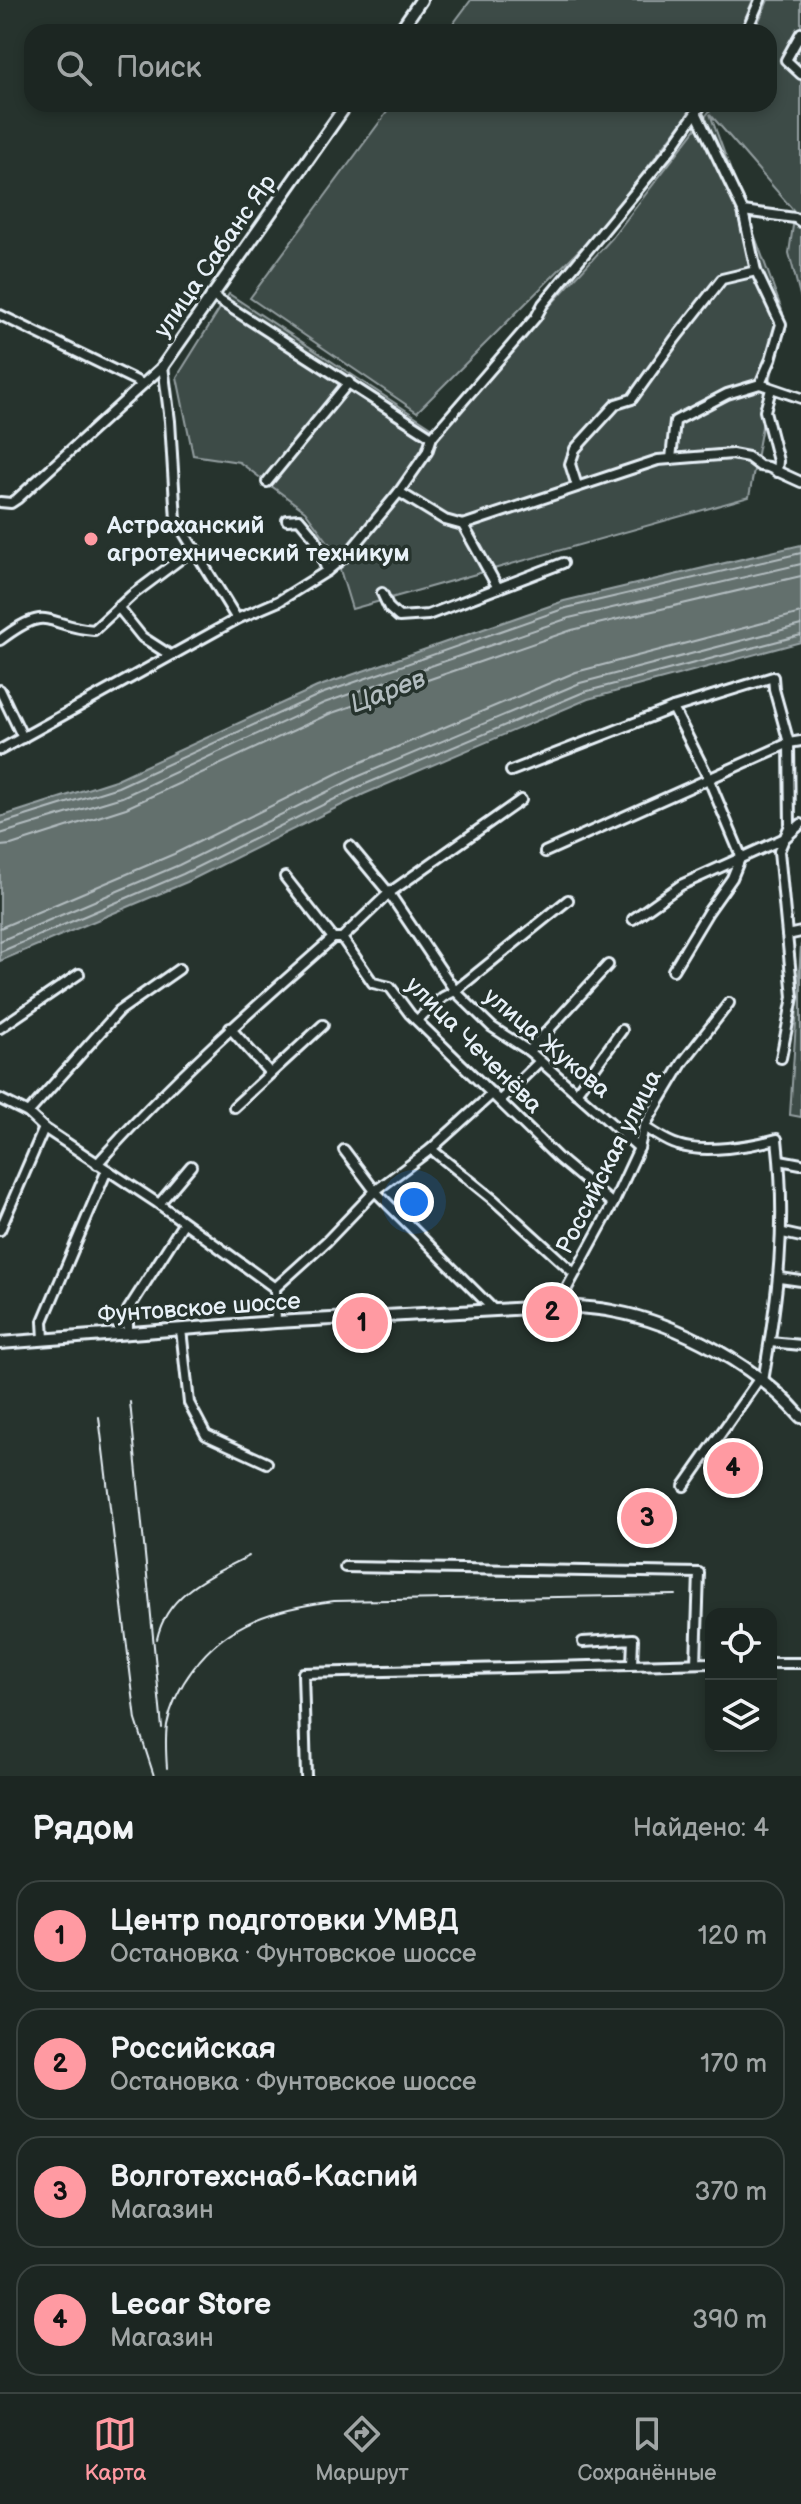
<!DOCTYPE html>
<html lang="ru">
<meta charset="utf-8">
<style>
body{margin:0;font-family:"Balsamiq Sans",sans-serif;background:#252e2a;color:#f1f3f6}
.controls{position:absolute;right:24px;bottom:24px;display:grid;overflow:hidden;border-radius:16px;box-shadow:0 4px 12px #0003}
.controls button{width:72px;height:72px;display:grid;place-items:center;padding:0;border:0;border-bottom:2px solid #3a4340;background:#1c2622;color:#f1f3f6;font:40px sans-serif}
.you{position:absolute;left:414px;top:1202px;width:28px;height:28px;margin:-20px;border:6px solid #fff;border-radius:50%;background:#1a73e8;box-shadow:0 0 0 12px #1a73e833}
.badge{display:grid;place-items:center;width:52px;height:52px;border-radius:50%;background:#ff9aa2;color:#111;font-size:26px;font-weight:700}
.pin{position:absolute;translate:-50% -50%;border:4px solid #fff;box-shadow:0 2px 8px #0006}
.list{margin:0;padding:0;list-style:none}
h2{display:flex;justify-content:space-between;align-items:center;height:104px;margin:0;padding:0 32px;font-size:34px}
h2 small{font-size:26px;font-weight:400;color:#a0a5a5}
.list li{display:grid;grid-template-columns:52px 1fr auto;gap:24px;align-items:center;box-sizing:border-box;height:112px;margin:0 16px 16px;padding:0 16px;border:2px solid #3a4340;border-radius:24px}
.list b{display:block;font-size:30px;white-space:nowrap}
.list p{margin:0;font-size:26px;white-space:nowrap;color:#a0a5a5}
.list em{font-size:26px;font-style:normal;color:#a0a5a5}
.icon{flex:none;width:44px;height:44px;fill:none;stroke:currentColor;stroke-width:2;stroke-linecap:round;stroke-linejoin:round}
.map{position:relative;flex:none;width:801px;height:1776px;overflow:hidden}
.search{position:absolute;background:#1c2622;box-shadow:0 4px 12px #0003;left:24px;right:24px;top:24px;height:88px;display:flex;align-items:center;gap:20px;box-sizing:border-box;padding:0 28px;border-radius:24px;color:#a0a5a5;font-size:30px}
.sheet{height:616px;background:#1c2622}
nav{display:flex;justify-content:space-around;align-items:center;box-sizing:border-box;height:112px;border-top:2px solid #3a4340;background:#1c2622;font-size:22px;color:#a0a5a5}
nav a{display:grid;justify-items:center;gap:4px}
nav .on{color:#ff9aa2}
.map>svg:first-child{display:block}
</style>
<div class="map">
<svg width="801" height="1776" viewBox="0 0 801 1776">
<rect width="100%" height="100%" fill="#26332d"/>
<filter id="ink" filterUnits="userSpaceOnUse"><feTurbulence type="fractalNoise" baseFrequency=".0125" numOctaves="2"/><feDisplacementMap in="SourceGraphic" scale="16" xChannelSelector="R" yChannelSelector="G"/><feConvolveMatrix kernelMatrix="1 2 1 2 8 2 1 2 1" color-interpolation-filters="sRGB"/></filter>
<g filter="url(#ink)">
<g fill="#3e4b47" stroke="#939ea0" stroke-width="2">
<polygon points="471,0 753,0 739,32 447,32"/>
<polygon points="768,0 801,0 801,299 789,253 795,212 710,114 783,313 749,497 352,609 334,550 305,511 239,462 193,455 177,377 229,294 436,430 612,238 715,104 769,104 769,32 754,32"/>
<polygon points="393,104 696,104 600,229 417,412 250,298"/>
<polygon points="801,944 801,1117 790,1115"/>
</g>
<polygon fill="#636f6d" stroke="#98a3a5" stroke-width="2" points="801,545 801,642 588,699 364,794 187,882 0,961 0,817 115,780 317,687 564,601"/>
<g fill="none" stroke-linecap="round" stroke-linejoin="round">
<g stroke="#b3bdc0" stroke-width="2">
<polyline points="0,824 118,787 321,694 566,608 801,553"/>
<polyline points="0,834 122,797 324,703 569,618 801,564"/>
<polyline points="0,846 11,845 126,808 329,714 572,630 801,576"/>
<polyline points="0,928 174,854 352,766 576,672 801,613"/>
<polyline points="0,941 179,865 357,777 580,683 801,625"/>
<polyline points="0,952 183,874 361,786 584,692 801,635"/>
</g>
<defs>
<g id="minor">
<polyline points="746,32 760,0"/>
<polyline points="801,33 786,60 801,74"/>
<polyline points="702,104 670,150 543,304 536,317 432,437 427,452 399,492 445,520 463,525 658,460 732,454 748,457 760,466 768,467 801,482"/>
<polyline points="696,112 743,211 756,271 781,324 771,359 760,384"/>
<polyline points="743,211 795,218 801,222"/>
<polyline points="211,295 432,437"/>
<polyline points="0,315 143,384"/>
<polyline points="163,366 170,421 176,520 237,619"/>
<polyline points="771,389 765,411 778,461 777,472"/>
<polyline points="671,459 675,421 727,394 760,384 801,398"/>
<polyline points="267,482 349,382"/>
<polyline points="577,486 570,464 575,449 616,404 632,399 675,339 722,279 756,271"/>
<polyline points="0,502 11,503 17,499 163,366"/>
<polyline points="287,520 299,519 315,538 327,571"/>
<polyline points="463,525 498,588"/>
<polyline points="382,593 389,608 399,617 428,615 563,563"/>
<polyline points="118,607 142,637 170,655"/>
<path d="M0 640C50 602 44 626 94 630L132 595 195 548"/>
<polyline points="0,690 23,738"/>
<polyline points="673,708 707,775 741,856 732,878 708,912 673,970"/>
<polyline points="0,750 237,619 279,601 327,571 347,555 399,492"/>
<polyline points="511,771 673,708 773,677 774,689 789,743 790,825 779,851 793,997 781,1058"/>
<polyline points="350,846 389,893 455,991 492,1027 529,1051 639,1148"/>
<polyline points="545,852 789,743 801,741"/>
<polyline points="285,877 333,938 342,938 373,983 390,987 410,1014 558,1158 613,1204"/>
<polyline points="633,919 681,885 785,838 801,824"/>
<polyline points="787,935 801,932"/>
<polyline points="342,938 389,893 521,800"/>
<polyline points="417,1020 443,997 455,991 568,900"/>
<polyline points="0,1028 79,974"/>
<polyline points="230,1028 270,1073"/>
<polyline points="529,1051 608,965"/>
<polyline points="576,1093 622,1030"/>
<polyline points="0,1099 28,1113 44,1128 159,1204 275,1288"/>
<polyline points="500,1100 540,1061"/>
<polyline points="234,1107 323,1025"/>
<polyline points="28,1113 119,1011 179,969"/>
<path d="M644 1127C655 1133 666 1142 678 1145 704 1154 751 1146 777 1139 787 1227 778 1295 763 1381"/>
<polyline points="431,1149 494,1200 574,1273"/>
<polyline points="344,1150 375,1191 493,1309"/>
<polyline points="780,1160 801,1164"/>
<path d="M97 1164C170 1082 251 1010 333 938"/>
<polyline points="159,1204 191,1166"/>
<polyline points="0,1230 44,1128"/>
<polyline points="783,1233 801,1237"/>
<polyline points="780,1278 801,1281"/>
<polyline points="569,1306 566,1290 613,1204 639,1148 644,1127 683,1062 729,1003"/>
<polyline points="276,1322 275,1288 327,1241 375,1191 431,1149 493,1093"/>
<polyline points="181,1329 189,1403 206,1435 267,1463"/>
<polyline points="128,1332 128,1310 183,1224"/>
<polyline points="44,1339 43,1321 107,1170"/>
<polyline points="770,1342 801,1345"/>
<polyline points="684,1486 759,1379"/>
<polyline points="345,1567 699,1573 696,1663"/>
<polyline points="583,1642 633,1639 632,1664"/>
<polyline points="771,1663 801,1663"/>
<polyline points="306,1776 303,1673 711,1663"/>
</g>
<g id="tertiary">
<polyline points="399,32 421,0"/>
<polyline points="163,366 347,104"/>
<path d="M0 1343 276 1322 569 1306C583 1308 598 1308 612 1311 679 1323 757 1366 801 1417"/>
</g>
</defs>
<use href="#minor" stroke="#e8f1f8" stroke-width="14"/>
<use href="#tertiary" stroke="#e8f1f8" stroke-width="16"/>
<use href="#minor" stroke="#26332d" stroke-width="8"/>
<use href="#tertiary" stroke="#26332d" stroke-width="10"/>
<g stroke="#e8f1f8" stroke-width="2">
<polyline points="130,1402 162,1728"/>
<polyline points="99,1417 136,1720 154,1776"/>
<path d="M157 1639C167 1592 210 1576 249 1556"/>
<path d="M167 1768C166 1754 165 1739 167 1725 171 1704 181 1685 193 1669 228 1621 278 1608 334 1601L676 1595"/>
</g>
</g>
</g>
<circle fill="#ff9aa2" stroke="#26332d" stroke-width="3" cx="91" cy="539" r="8"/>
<g text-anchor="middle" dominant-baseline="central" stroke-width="7" stroke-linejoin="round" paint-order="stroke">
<g font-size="24" fill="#e8f1f8" stroke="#26332d">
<text transform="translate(215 256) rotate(-55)">улица Сабанс Яр</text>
<text transform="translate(547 1043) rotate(40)">улица Жукова</text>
<text transform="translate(474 1045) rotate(45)">улица Чеченёва</text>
<text transform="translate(609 1162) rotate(-63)">Российская улица</text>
<text transform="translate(199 1308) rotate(-4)">Фунтовское шоссе</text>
</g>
<g font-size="24" font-weight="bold" fill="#e8f1f8" stroke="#26332d" text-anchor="start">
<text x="107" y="525">Астраханский<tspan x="107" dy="28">агротехнический техникум</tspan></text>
</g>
<g font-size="26" font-style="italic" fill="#b3bdc0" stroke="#26332d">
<text transform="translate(388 692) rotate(-21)">Царев</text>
</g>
</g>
</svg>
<div class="controls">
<button><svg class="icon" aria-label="locate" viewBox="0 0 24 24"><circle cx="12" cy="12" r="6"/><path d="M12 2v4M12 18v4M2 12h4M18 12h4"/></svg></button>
<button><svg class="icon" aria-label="layers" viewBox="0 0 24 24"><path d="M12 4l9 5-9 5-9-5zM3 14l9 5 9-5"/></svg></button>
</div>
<div class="you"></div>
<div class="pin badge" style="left:362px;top:1323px">1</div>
<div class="pin badge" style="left:552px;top:1312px">2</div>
<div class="pin badge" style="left:647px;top:1518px">3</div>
<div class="pin badge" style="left:733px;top:1468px">4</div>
<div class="search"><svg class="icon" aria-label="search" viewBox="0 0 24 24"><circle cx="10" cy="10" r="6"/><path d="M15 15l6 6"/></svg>Поиск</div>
</div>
<section class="sheet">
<h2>Рядом<small>Найдено: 4</small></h2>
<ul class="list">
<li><span class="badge">1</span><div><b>Центр подготовки УМВД</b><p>Остановка · Фунтовское шоссе</p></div><em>120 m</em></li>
<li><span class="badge">2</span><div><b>Российская</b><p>Остановка · Фунтовское шоссе</p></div><em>170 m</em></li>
<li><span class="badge">3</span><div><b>Волготехснаб-Каспий</b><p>Магазин</p></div><em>370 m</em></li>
<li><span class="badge">4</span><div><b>Lecar Store</b><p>Магазин</p></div><em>390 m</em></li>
</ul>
</section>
<nav>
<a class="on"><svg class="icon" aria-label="map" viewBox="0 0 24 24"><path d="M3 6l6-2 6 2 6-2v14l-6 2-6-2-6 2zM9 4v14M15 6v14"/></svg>Карта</a>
<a><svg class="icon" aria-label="directions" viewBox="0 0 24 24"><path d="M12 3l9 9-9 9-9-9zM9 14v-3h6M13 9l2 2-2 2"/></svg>Маршрут</a>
<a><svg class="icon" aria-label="saved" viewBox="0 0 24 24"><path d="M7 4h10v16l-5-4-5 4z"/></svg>Сохранённые</a>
</nav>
